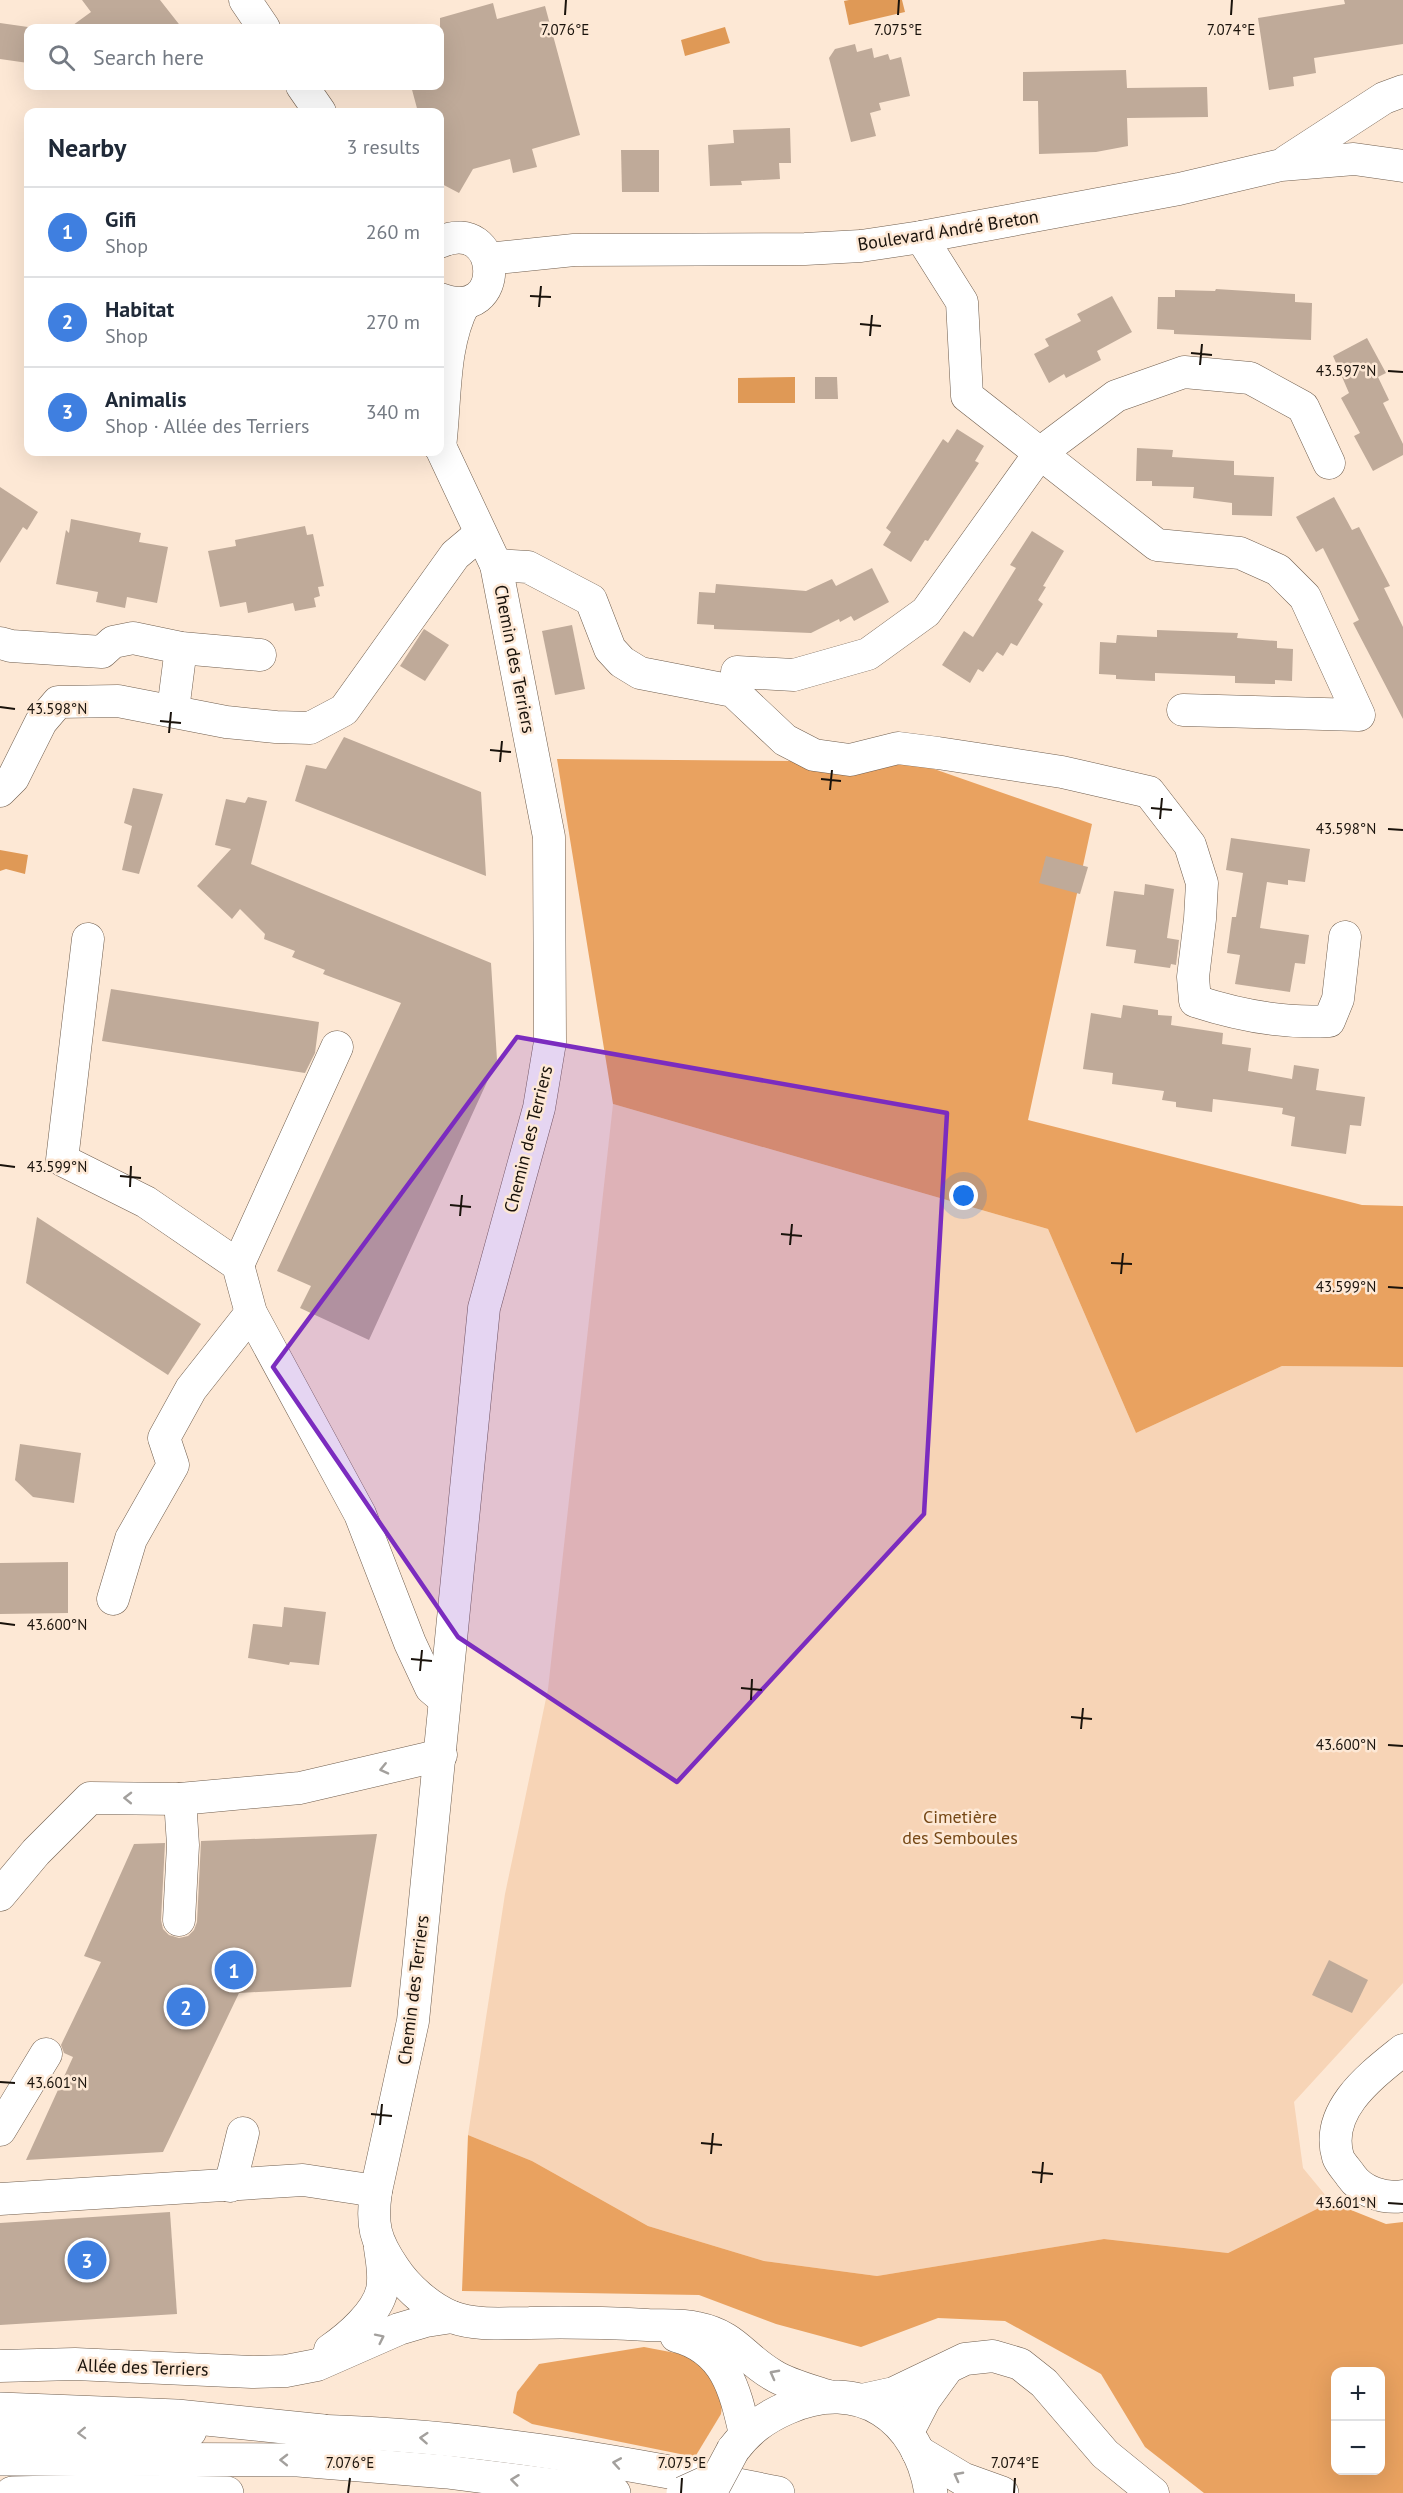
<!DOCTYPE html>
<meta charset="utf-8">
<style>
body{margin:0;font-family:"PT Sans",sans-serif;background:#f6f6f7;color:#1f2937}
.controls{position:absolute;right:18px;bottom:18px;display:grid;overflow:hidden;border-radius:12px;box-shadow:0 6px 24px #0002}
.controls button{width:54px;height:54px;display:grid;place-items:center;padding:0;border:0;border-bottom:2px solid #e0e1e3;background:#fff;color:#1f2937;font:30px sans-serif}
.you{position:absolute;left:964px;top:1196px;width:21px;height:21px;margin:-15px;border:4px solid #fff;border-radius:50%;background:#1a73e8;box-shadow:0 0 0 9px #1a73e833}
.badge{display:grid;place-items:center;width:39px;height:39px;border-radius:50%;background:#9b6021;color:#fff;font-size:20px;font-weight:700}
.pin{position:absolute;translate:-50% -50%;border:3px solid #fff;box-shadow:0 2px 6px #0006}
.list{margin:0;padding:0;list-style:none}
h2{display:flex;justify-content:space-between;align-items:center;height:78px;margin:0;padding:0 24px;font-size:26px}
h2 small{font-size:20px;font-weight:400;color:#747a83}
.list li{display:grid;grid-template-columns:39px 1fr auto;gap:18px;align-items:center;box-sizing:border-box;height:90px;padding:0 24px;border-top:2px solid #e0e1e3}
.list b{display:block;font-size:22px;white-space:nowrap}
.list p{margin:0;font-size:20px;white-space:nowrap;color:#747a83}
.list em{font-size:20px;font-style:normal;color:#747a83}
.icon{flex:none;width:33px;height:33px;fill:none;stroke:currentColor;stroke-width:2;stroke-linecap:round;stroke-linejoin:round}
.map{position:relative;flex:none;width:1403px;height:2493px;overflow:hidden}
.search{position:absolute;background:#fff;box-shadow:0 6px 24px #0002;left:24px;top:24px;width:420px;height:66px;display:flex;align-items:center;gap:15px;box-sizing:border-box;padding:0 21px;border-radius:12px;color:#747a83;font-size:22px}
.panel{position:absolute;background:#fff;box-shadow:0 6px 24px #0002;left:24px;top:108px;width:420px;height:348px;border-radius:12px}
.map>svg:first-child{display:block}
</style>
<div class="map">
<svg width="1403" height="2493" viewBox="0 0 1403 2493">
<rect width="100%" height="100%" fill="#fde8d5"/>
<polygon fill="#f7d4b6" points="613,1104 1048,1229 1136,1433 1282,1366 1403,1367 1403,1983 1294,2102 1303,2168 1331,2202 1228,2253 1104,2239 877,2276 764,2261 648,2226 532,2161 468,2135 505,1894 548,1689"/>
<g fill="#e9a260" fill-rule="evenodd">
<polygon points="557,759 914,762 1092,824 1028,1120 1362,1205 1403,1206 1403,1367 1282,1366 1136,1433 1048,1229 613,1104"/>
<path d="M468 2135 532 2161 648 2226 764 2261 877 2276 1104 2239 1228 2253 1331 2202 1386 2224 1403 2222V2493H1204L1145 2447 1101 2374 1005 2321 938 2318 861 2347 776 2324 699 2295 462 2291ZM1336 2372H1380V2470H1336Z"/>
<polygon points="644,2347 686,2355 714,2373 723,2398 721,2414 695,2457 532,2424 513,2413 517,2392 539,2364"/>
</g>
<g fill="#df9956">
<polygon points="849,0 902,0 905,12 849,25 844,1"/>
<polygon points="725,27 730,43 685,56 681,40"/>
<polygon points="795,377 795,403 738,403 738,378"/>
<polygon points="0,850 28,855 25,874 6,869 0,871"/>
</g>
<g fill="#bfaa99">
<polygon points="82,0 160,0 182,28 69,28 91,12"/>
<polygon points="1344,0 1403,0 1403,44 1314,58 1316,73 1293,77 1294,86 1269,90 1258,18 1345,4"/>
<polygon points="493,3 497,19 545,6 580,135 532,149 537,167 513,173 510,159 473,169 459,193 440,183 440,112 418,112 411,86 440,86 440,18"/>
<polygon points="0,23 28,27 28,63 0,59"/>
<polygon points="855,44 857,52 872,48 874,58 888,54 890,60 901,57 910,96 879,103 881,110 870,113 876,136 851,142 829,58 835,49"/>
<polygon points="1126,70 1127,88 1207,87 1208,117 1127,118 1128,146 1096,152 1039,154 1038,101 1023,101 1023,72"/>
<polygon points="790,128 791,163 779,163 780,179 741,181 742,185 710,186 708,145 734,143 733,130"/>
<polygon points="621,150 659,150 659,192 622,192"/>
<polygon points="1216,289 1295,294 1295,302 1312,303 1311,340 1174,334 1174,330 1157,329 1158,297 1175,297 1175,290 1215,291"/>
<polygon points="1112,296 1132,332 1097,351 1101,360 1066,378 1064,374 1049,383 1034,354 1049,346 1045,339 1081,321 1077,314"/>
<polygon points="1367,338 1386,373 1378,377 1389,400 1383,403 1403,444 1403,455 1373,471 1354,436 1360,433 1341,398 1349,393 1333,356"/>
<polygon points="815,377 837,377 838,399 815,399"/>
<polygon points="957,429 984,446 975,461 979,463 928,541 925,540 911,562 883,545 891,532 886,528 943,439 948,443"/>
<polygon points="1137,448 1173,450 1172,457 1234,461 1234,475 1274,477 1272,516 1232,515 1232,503 1193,498 1194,487 1152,486 1152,481 1136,481"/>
<polygon points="0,487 38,512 27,530 23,527 0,563"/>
<polygon points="1334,497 1352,530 1359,527 1390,586 1384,588 1403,627 1403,719 1353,623 1359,620 1323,548 1316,552 1296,517"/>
<polygon points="71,519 141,533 139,542 168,547 157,603 127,597 125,608 96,602 98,592 56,584 66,530 69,533"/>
<polygon points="305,526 307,535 313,534 324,586 318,587 320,596 314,598 316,607 295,611 293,603 248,613 246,602 220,607 208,551 236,546 235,540"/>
<polygon points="1032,531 1064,551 1043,586 1046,587 1038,600 1043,604 1017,646 1011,643 1003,656 997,652 983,672 978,669 970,683 942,665 964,631 973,637 1016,568 1010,565"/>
<polygon points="872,568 889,602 854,621 851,616 840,622 839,619 811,633 714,629 714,625 697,624 699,592 715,593 716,584 806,591 832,579 836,586"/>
<polygon points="572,625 585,689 555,695 542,631"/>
<polygon points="424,629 449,645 425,681 400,666"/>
<polygon points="1157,630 1238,633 1237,638 1277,641 1277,648 1293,649 1292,681 1275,680 1275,684 1235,683 1235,676 1155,673 1155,681 1134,680 1116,679 1116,675 1099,674 1100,642 1116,643 1117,635 1157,637"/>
<polygon points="344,737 481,792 486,876 295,801 306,765 326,769"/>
<polygon points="133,788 163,794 139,874 122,870 132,826 124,823"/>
<polygon points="248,797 267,801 251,864 491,963 497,1060 369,1340 300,1308 311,1286 277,1271 401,1003 323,974 325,970 292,957 295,951 264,939 265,934 240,909 232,919 197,886 231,849 215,845 226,799 245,803"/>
<polygon points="1231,838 1310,849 1305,882 1288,880 1288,885 1267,882 1260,928 1309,935 1305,964 1295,963 1290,992 1235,984 1240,955 1227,953 1232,917 1236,917 1243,873 1226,870"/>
<polygon points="1046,856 1088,867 1080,894 1039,883"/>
<polygon points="1145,884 1174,889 1167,938 1179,940 1176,965 1171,964 1170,968 1134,963 1136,950 1106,946 1114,891 1144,895"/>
<polygon points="111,989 319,1022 315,1053 305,1073 102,1041"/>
<polygon points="1123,1005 1158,1010 1158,1015 1172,1016 1171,1025 1223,1033 1222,1044 1251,1048 1248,1071 1292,1079 1294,1065 1319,1069 1316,1090 1365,1097 1361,1126 1350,1125 1346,1154 1291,1146 1295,1117 1282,1114 1283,1108 1213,1099 1212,1112 1176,1107 1176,1102 1162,1100 1164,1091 1112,1084 1113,1073 1083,1069 1091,1013 1121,1018"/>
<polygon points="37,1217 201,1324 168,1375 26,1283"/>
<polygon points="20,1444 81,1453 74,1503 33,1497 15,1480"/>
<polygon points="68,1562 68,1613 0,1614 0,1563"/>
<polygon points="284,1607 326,1612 319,1665 290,1662 289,1665 248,1658 253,1624 282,1627"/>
<polygon points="377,1834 351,1987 239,1993 163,2152 26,2160 73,2057 64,2053 61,2045 101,1962 84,1956 134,1844 165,1843 161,1920 163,1929 169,1935 179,1938 188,1936 194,1930 197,1922 201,1841"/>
<polygon points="1329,1960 1368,1980 1352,2013 1312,1995"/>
<polygon points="170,2212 177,2314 0,2325 0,2223"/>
</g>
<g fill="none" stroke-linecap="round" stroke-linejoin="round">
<defs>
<g id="minor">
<polyline points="245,0 264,28"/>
<polyline points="302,86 320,112"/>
<polyline points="1287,161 1384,98 1403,91"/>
<polyline points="921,237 962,302 967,396 1157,545 1240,553 1278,570 1305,597 1359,715 1183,710"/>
<path d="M440 242C502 214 509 325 440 299"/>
<polyline points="488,259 574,250 805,249 861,246 921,237 1179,189 1281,165 1354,159 1403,166"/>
<path d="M440 446 496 565 549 837 550 1042 539 1108 484 1308 413 2021 376 2191C371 2225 375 2240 394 2268 407 2288 430 2308 452 2317 476 2326 504 2323 529 2323 568 2322 608 2323 647 2325 663 2326 681 2324 697 2328 736 2336 742 2357 773 2375 789 2385 810 2390 828 2396"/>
<path d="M440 447C446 400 442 346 464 304"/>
<path d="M496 565 528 567 591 600 610 649 622 662 640 673 733 691 785 740 814 755 850 760 898 748 938 753 1062 772 1149 792 1190 845 1202 883 1200 919 1193 977 1195 1001C1238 1015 1283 1024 1329 1021L1338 999 1345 937"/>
<polyline points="0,643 11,646 102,652 113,642 133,638 181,648 260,655"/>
<polyline points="737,672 794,675 868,654 926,612 1040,453 1116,396 1184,372 1250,378 1303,407 1329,463"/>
<polyline points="173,710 181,648"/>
<polyline points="0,791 13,778 41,722 58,702 118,701 226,722 276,727 310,728 344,710 455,555 480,534"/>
<polyline points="88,939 62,1160 146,1202 238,1265 251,1313 360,1514 410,1643 431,1688 444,1699"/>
<polyline points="238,1265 337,1047"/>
<polyline points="113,1599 131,1539 173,1465 164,1438 191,1389 251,1313"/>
<polyline points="0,1895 36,1852 90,1798 180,1799 300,1788 441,1755"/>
<polyline points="179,1920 183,1845 180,1799"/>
<path d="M1403 2050C1372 2075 1324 2110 1338 2157 1340 2163 1347 2170 1351 2176 1362 2192 1384 2199 1403 2196"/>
<polyline points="0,2130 46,2054"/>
<polyline points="230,2186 243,2133"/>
<polyline points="0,2199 303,2180 376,2191"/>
<path d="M676 2336C726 2349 735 2390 745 2434"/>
<path d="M330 2350C349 2337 377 2313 382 2290 385 2276 382 2262 380 2248"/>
<polyline points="0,2366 75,2364 252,2372 286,2371 317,2365 399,2329 426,2321 452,2317"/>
<polyline points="862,2400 894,2393 965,2359 993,2356 1020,2364 1044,2383 1105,2454 1153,2493"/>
<polyline points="908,2432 925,2399 946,2370"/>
</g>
<g id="major">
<path d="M296 2431C458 2432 619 2461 778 2493"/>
<polyline points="0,2437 190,2431"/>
<path d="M733 2450C748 2430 764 2418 787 2408 859 2376 919 2417 931 2493"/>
<polyline points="918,2452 963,2479 1002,2493"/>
<polyline points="0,2459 298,2460 447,2472 614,2493"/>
<polyline points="12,2493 98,2491 227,2493"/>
</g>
<polyline id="highway" points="0,2409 177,2416 323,2431"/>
</defs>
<use href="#minor" stroke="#705e4e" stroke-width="33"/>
<use href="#major" stroke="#705e4e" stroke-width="34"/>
<use href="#highway" stroke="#705e4e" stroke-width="34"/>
<use href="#minor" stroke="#fff" stroke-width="32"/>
<use href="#major" stroke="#fff" stroke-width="33"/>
<use href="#highway" stroke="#fff" stroke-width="33"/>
<defs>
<g id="major-bridge">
<polyline points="683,2493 716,2478"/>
<polyline points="710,2493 733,2450"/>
</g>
</defs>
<use href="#major-bridge" stroke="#705e4e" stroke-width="34" stroke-linecap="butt"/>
<use href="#major-bridge" stroke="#fff" stroke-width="33"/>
</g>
<defs><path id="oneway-chevron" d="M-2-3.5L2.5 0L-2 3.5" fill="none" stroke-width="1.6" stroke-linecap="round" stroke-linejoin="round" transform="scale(1.5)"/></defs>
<g stroke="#a3a09d">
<use href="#oneway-chevron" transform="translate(384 1769) rotate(167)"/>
<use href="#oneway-chevron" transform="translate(128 1798) rotate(-179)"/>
<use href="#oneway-chevron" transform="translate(380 2338) rotate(-26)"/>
<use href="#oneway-chevron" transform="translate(774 2374) rotate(-152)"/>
<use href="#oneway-chevron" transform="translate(82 2433) rotate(178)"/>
<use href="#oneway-chevron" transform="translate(424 2438) rotate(-176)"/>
<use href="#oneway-chevron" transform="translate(284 2460) rotate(-179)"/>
<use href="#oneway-chevron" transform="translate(617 2463) rotate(-170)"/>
<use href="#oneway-chevron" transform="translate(958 2476) rotate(-152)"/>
<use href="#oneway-chevron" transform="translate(515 2480) rotate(-173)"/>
</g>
<path fill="#7b2cbf" fill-opacity="0.2" stroke="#7b2cbf" stroke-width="4.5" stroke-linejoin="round" d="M517 1037 947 1113 924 1514 677 1782 458 1637 273 1367Z"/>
<path fill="none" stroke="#19120b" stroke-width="2" d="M565 15 566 0M898 15 899 0M1231 15 1232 0M530 296 551 297M539 307 541 286M860 324 881 326M870 336 872 315M1191 353 1212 355M1200 365 1202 344M1388 371 1403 372M0 707 15 709M160 721 181 723M169 733 171 712M490 750 511 752M500 762 502 741M821 779 841 781M830 790 832 770M1151 808 1172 810M1160 819 1162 798M1388 829 1403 830M0 1165 15 1167M120 1176 141 1178M130 1187 131 1166M450 1205 471 1207M460 1216 462 1195M781 1234 802 1236M790 1245 792 1224M1111 1263 1132 1264M1121 1274 1123 1253M1388 1287 1403 1288M0 1623 15 1625M411 1659 432 1661M420 1671 422 1650M741 1688 762 1690M751 1700 752 1679M1071 1717 1092 1719M1081 1729 1083 1708M1388 1745 1403 1746M0 2082 15 2083M371 2114 392 2116M380 2125 382 2104M701 2143 722 2145M711 2154 713 2133M1032 2172 1053 2174M1041 2183 1043 2162M1388 2203 1403 2204M348 2493 350 2478M681 2493 682 2478M1014 2493 1015 2478"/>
<g text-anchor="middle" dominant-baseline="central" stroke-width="5" stroke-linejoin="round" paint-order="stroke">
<g font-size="18" fill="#19120b" stroke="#fde8d5">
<text transform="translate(948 230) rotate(-9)">Boulevard André Breton</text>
<text transform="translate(515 659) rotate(79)">Chemin des Terriers</text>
<text transform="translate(528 1139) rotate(-76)">Chemin des Terriers</text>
<text transform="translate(413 1990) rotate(-83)">Chemin des Terriers</text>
<text transform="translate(143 2367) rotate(2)">Allée des Terriers</text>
</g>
<g font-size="18" fill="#764816" stroke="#fde8d5">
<text x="960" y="1816">Cimetière<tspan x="960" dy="21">des Semboules</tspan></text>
</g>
</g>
<g font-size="15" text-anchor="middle" fill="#19120b" stroke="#fde8d5" stroke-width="5" stroke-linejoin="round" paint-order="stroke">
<text x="565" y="35">7.076°E</text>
<text x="898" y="35">7.075°E</text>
<text x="1231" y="35">7.074°E</text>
<text x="1346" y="376">43.597°N</text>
<text x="57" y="714">43.598°N</text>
<text x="1346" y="834">43.598°N</text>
<text x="57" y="1172">43.599°N</text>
<text x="1346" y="1292">43.599°N</text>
<text x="57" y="1630">43.600°N</text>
<text x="1346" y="1750">43.600°N</text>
<text x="57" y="2088">43.601°N</text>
<text x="1346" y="2208">43.601°N</text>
<text x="350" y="2468">7.076°E</text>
<text x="682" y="2468">7.075°E</text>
<text x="1015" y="2468">7.074°E</text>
</g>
</svg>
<div class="controls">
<button>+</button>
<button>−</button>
</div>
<div class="you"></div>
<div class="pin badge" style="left:234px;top:1970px;background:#3f7fe0">1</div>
<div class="pin badge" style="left:186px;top:2007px;background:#3f7fe0">2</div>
<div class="pin badge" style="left:87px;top:2260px;background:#3f7fe0">3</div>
<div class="search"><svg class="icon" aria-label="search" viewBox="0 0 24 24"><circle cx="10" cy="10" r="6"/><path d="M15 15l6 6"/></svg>Search here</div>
<section class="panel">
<h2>Nearby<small>3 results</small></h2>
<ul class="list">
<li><span class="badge" style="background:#3f7fe0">1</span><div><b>Gifi</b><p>Shop</p></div><em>260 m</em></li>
<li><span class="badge" style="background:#3f7fe0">2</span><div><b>Habitat</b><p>Shop</p></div><em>270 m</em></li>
<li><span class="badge" style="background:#3f7fe0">3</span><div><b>Animalis</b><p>Shop · Allée des Terriers</p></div><em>340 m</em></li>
</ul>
</section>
</div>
